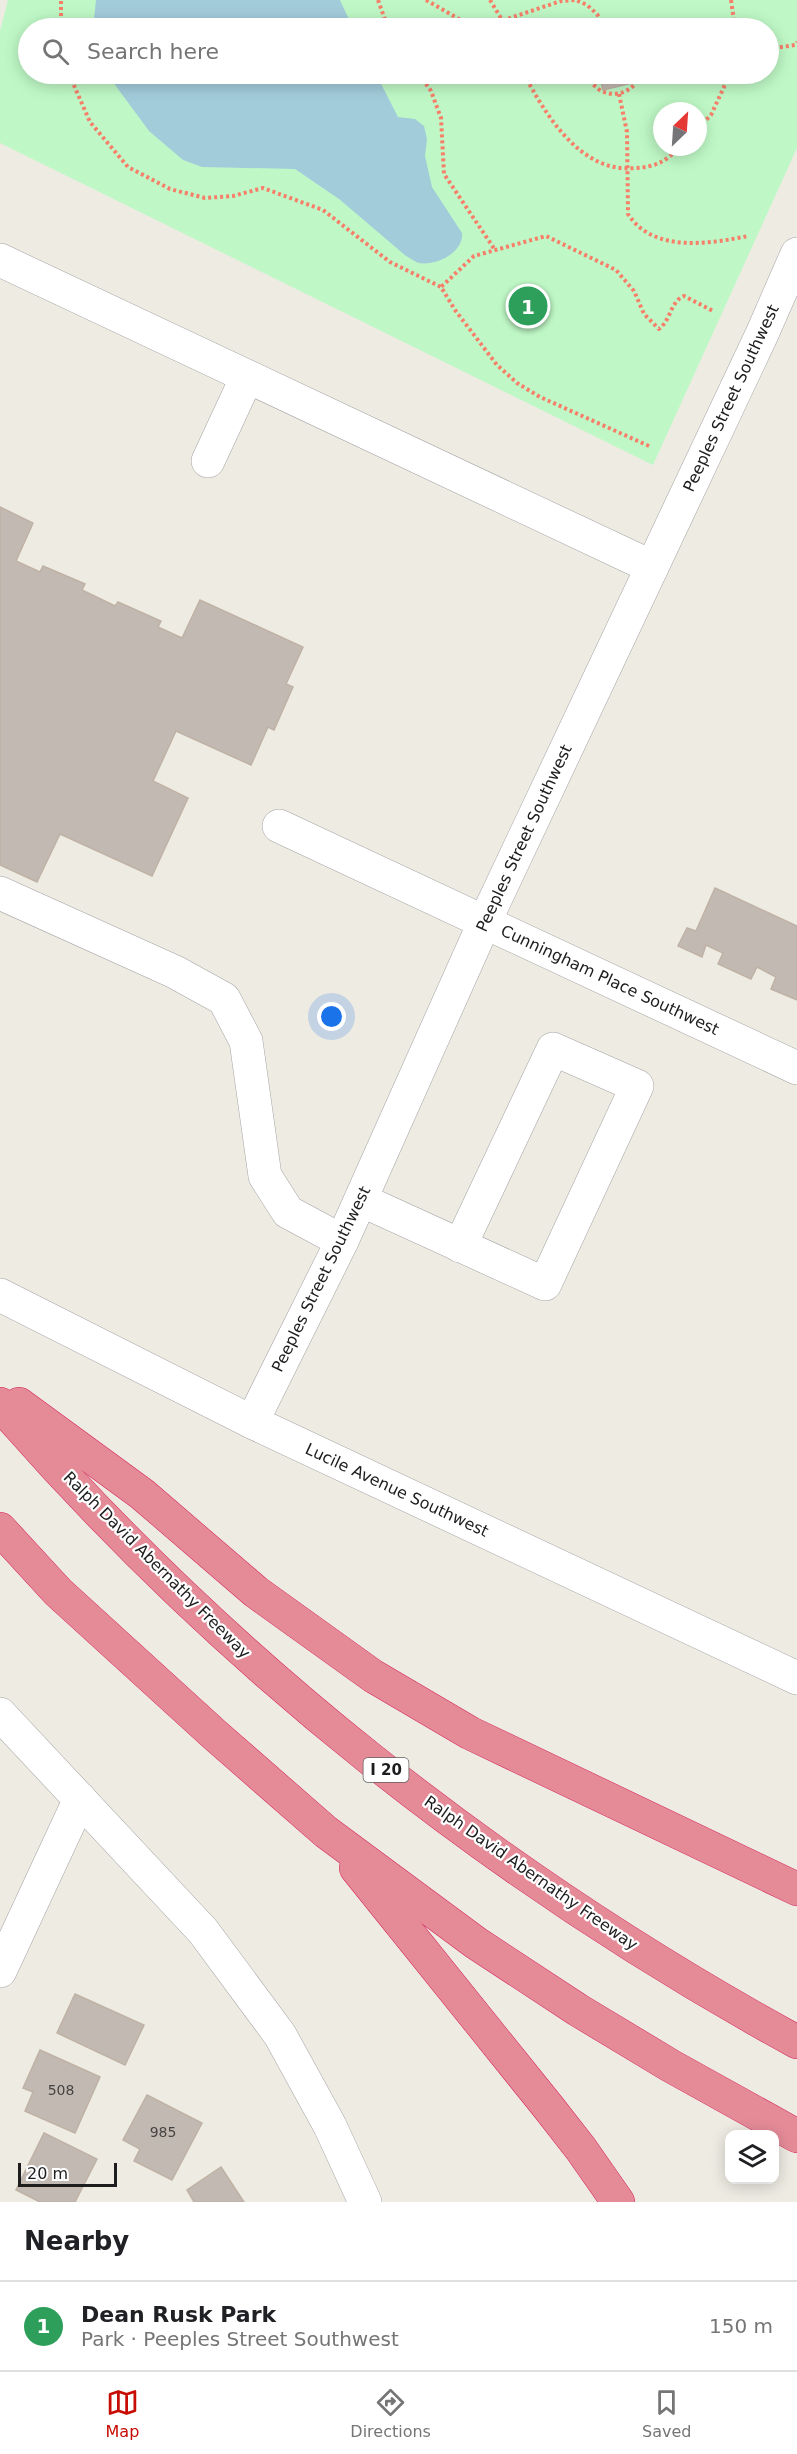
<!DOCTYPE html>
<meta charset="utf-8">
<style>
body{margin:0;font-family:"DejaVu Sans",sans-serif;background:#f6f6f6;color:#202124}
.controls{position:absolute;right:18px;bottom:18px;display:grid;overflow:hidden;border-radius:12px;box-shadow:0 3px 15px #0003}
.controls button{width:54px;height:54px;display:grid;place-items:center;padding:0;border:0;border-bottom:2px solid #e0e0e0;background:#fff;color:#202124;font:30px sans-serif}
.compass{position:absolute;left:653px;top:102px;width:54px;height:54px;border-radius:50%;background:#fff;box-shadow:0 3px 15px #0003;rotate:25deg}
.scale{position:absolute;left:18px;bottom:15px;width:99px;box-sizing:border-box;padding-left:6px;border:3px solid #1d1d1d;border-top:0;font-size:16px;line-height:21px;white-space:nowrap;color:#1d1d1d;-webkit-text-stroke:4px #fff;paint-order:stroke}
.you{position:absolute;left:332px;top:1017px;width:21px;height:21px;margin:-15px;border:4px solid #fff;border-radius:50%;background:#1a73e8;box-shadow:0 0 0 9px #1a73e833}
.badge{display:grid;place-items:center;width:39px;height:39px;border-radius:50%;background:#c70c03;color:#fff;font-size:20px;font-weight:700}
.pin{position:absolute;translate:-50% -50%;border:3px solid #fff;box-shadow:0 2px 6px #0006}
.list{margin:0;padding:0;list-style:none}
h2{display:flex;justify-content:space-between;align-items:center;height:78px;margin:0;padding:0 24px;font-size:26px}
h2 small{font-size:20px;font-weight:400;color:#757577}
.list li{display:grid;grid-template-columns:39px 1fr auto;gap:18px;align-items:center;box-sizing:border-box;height:90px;padding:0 24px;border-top:2px solid #e0e0e0}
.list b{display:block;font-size:22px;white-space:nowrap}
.list p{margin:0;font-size:20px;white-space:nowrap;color:#757577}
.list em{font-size:20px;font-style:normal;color:#757577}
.icon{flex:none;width:33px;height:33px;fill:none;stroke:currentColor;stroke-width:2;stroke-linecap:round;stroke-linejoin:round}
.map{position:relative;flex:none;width:797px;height:2202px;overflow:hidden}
.search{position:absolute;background:#fff;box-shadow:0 3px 15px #0003;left:18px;right:18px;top:18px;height:66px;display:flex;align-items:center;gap:15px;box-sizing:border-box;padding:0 21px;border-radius:33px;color:#757577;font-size:22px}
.sheet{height:168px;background:#fff}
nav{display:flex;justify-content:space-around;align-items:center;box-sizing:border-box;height:84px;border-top:2px solid #e0e0e0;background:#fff;font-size:16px;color:#757577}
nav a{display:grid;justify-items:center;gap:3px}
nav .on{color:#c70c03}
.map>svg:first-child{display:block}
</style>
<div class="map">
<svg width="797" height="2202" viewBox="0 0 797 2202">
<rect width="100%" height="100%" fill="#eeebe3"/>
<path fill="#bff8c6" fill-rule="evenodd" d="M8 0H797V148L653 465 0 143V31ZM28 28H768V74H28ZM662 111H698V147H662Z"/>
<g fill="#a3ccdb">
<polygon points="96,0 340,0 353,28 93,28"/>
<path d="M107 74H376L398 117 415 119 424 126 427 139 425 156 432 187 462 233C464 252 437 266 419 263 415 262 410 258 406 256L339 199 295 169 202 167 183 160 149 131Z"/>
</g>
<g fill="#c2bab2" stroke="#bfb2a5" stroke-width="1.5">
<polygon points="599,74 630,74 632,83 603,90"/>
<polygon points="0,507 33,523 16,561 40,572 43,566 85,584 82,590 115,606 118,602 161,621 158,627 182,638 200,600 303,647 286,684 293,687 274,730 268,727 251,765 176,731 153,781 188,798 152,876 60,834 37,882 0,865"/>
<polygon points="715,888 797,926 797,1000 771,989 776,977 757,967 751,979 718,964 723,953 706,945 702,957 678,946 687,928 696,931"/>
<polygon points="75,1994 144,2025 125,2065 57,2033"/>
<polygon points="40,2050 100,2077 75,2133 25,2111 33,2092 23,2088"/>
<polygon points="147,2095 202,2123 172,2180 134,2161 140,2149 123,2140"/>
<polygon points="44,2133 97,2159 75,2202 40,2202 16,2190"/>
<polygon points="221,2167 244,2202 194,2202 187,2190"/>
</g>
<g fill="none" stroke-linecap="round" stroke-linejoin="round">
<defs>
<g id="minor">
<polyline points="0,260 652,567"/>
<polyline points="208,461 247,377"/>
<polyline points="279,826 797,1068"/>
<polyline points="0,893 175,972 224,999 246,1041 265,1176 288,1212 342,1241"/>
<polyline points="361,1200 545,1284 637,1086 553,1049 460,1246"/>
<polyline points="0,1295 252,1422 797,1678"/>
<polyline points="252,1422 342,1241 485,921 762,334 797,254"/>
<polyline points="0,1714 203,1931 280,2035 330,2126 365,2202"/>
<polyline points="0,1971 80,1799"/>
</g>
<g id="highway">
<path d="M0 1404C223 1662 497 1878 797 2042"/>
<polyline points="19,1404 142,1494 256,1592 373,1676 470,1733 797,1889"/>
<polyline points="0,1529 58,1592 215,1735 326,1832 476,1943 578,2010 671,2066 797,2136"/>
<polyline points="356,1868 549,2108 581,2149 618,2202"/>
</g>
</defs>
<use href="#minor" stroke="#a4a4a4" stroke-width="34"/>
<use href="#highway" stroke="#d5265b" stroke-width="34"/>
<g stroke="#f77f6a" stroke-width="4" stroke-dasharray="3 3" stroke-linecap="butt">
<polyline points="378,0 388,28"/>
<polyline points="426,0 471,26 504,20 561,1 576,0 587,5 597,14 605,28"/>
<polyline points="490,0 507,28"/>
<polyline points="731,0 735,28"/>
<polyline points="61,28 61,0"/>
<polyline points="768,49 795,45 797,42"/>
<polyline points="69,74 90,122 128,167 170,189 205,198 233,196 263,188 323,210 390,262 441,287"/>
<polyline points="419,74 431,91 441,118 444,174 495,250"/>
<path d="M524 74C545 114 581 174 635 168 655 167 665 162 680 147"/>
<path d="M588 74C596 101 632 100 640 74"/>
<path d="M619 94 627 132 628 214C653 253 709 244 748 236"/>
<polyline points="698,128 711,115 730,74"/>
<path d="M649 446 540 397 517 383 497 365 455 310 441 287 474 256 546 236 616 270 634 291 644 314 659 329C671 320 670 302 684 296L713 311"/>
</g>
<use href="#minor" stroke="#fff" stroke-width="33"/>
<use href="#highway" stroke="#e58b98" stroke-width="33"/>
</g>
<g text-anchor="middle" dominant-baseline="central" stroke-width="4.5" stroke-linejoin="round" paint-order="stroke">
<g font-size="14" fill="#464442">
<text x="61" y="2090">508</text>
<text x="163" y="2132">985</text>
</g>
<rect fill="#fff" stroke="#616161" stroke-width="1.5" x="363.5" y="1758" width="45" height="24" rx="4.5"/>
<g font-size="15" font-weight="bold" fill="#1d1d1d">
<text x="386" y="1770">I 20</text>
</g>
<g font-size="16" fill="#1d1d1d" stroke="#fff">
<text transform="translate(731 398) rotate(-65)">Peeples Street Southwest</text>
<text transform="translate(524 838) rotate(-65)">Peeples Street Southwest</text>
<text transform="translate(610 980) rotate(25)">Cunningham Place Southwest</text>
<text transform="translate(321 1279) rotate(-64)">Peeples Street Southwest</text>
<text transform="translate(397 1490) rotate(25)">Lucile Avenue Southwest</text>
<text transform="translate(157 1565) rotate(45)">Ralph David Abernathy Freeway</text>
<text transform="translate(531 1873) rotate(35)">Ralph David Abernathy Freeway</text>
</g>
</g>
</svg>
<div class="controls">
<button><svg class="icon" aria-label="layers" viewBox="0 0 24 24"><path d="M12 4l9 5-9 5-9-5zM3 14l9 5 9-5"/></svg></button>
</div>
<svg class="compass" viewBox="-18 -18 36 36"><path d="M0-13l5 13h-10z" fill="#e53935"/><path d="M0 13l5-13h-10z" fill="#757577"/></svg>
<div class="scale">20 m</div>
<div class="you"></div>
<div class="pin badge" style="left:528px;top:306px;background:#2e9e5b">1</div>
<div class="search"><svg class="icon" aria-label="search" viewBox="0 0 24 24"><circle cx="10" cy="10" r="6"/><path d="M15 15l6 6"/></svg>Search here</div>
</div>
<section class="sheet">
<h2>Nearby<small></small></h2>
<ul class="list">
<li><span class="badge" style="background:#2e9e5b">1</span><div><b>Dean Rusk Park</b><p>Park · Peeples Street Southwest</p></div><em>150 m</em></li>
</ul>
</section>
<nav>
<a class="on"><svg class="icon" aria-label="map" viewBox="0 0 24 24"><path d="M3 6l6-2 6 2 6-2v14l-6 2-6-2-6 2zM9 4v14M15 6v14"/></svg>Map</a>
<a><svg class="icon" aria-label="directions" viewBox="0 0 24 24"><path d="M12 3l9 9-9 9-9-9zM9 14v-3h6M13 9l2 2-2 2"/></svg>Directions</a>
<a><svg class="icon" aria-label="saved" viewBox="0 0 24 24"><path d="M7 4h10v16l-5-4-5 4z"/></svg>Saved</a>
</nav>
